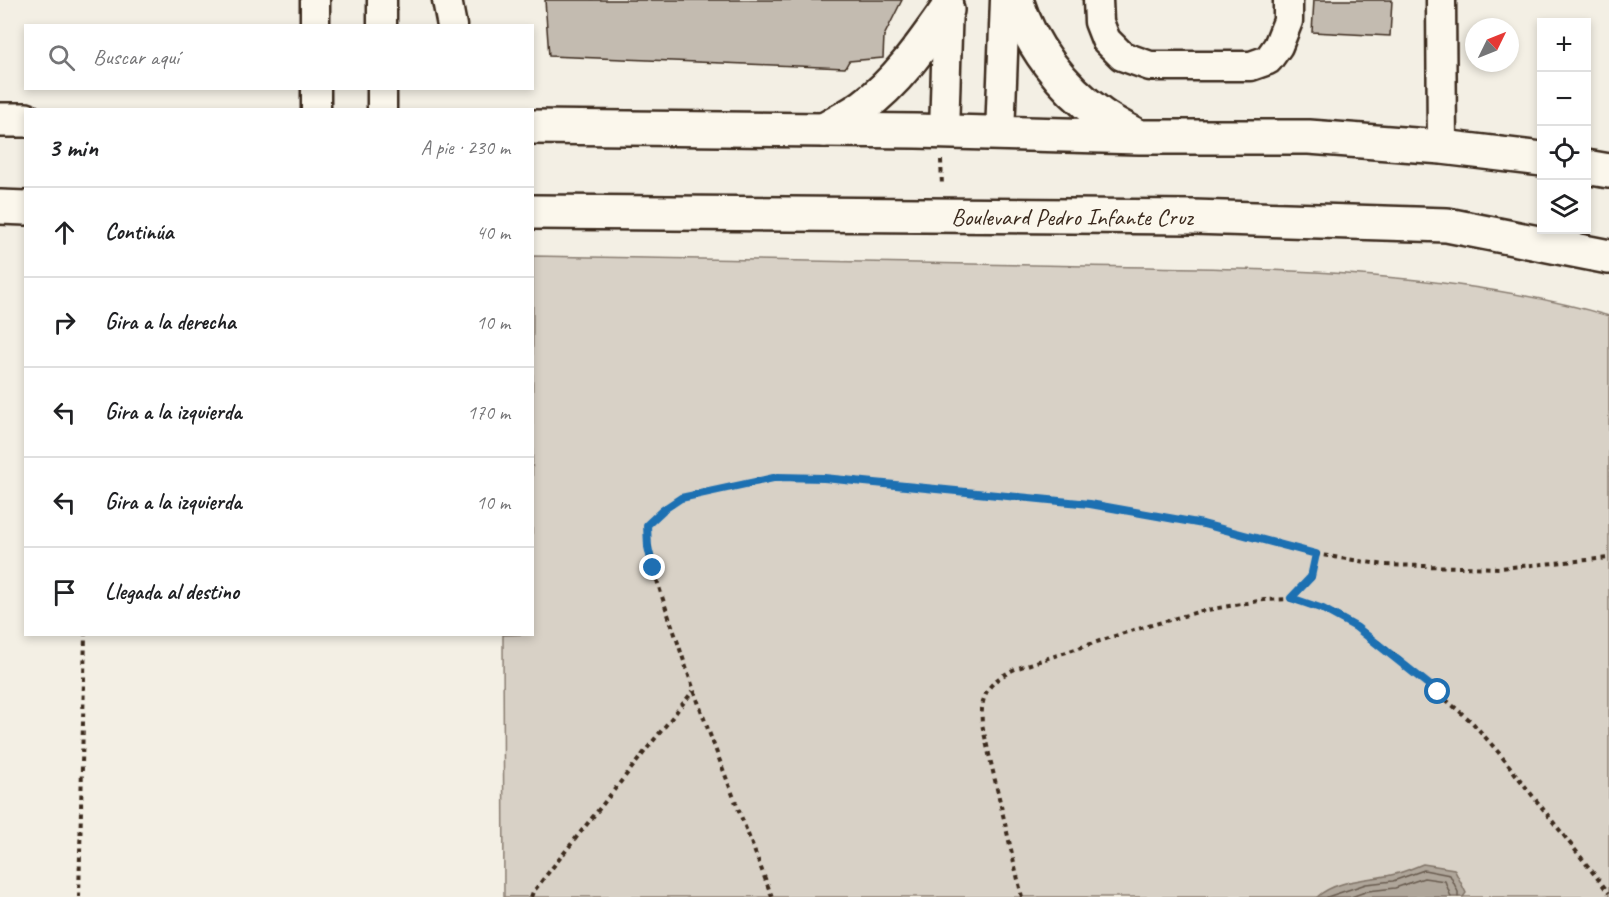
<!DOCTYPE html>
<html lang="es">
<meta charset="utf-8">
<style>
body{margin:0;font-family:Caveat,sans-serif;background:#f6f6f6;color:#202124}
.controls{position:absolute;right:18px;top:18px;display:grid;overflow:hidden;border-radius:0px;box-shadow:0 3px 9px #0003}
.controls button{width:54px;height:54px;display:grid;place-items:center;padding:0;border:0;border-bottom:2px solid #e0e0e0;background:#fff;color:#202124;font:30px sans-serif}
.compass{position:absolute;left:1465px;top:18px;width:54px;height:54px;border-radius:50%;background:#fff;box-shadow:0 3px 9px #0003;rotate:47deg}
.stop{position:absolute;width:18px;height:18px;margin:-14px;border:4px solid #1f6fb2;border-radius:50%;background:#fff}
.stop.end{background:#1f6fb2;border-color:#fff;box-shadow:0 2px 6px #0008}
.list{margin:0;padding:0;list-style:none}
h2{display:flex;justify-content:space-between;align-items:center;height:78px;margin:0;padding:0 24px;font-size:26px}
h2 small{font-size:20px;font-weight:400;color:#757577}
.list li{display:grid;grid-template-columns:39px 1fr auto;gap:18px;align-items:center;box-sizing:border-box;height:90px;padding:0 24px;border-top:2px solid #e0e0e0}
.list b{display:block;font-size:22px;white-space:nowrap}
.list em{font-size:20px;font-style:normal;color:#757577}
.icon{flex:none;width:33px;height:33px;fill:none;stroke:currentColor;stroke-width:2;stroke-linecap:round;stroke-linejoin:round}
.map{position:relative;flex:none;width:1609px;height:897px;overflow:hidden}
.search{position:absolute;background:#fff;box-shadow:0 3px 9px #0003;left:24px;top:24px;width:510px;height:66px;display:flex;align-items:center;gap:15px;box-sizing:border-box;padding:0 21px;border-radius:0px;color:#757577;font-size:22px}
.panel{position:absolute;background:#fff;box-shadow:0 3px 9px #0003;left:24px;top:108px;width:510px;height:528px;border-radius:0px}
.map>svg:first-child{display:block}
</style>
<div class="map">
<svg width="1609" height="897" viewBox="0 0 1609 897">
<rect width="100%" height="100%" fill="#f3efe4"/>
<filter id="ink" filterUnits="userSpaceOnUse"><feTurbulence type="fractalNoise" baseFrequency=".0167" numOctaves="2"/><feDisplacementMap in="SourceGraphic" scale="12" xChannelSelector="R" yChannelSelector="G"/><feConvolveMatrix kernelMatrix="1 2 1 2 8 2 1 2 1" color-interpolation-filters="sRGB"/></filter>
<g filter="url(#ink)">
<path fill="#d8d1c6" stroke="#8a7e72" stroke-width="1.5" d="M533 256C717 259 902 263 1086 266 1257 269 1445 268 1609 316V897H504L503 635 532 634Z"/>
<path fill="#afa69a" stroke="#817468" stroke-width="1.5" d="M1423 864 1454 869 1466 893 1463 897H1317C1336 880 1367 880 1391 875 1402 873 1413 868 1423 864Z"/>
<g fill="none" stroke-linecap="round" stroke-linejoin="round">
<g stroke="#695c50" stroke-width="1.5">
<polyline points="1327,897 1366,884 1393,881 1424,870 1450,875 1458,892 1458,897"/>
<polyline points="1351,897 1368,891 1395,888 1424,878 1445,881 1451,897"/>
</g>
</g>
<g fill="#c3bbb0" stroke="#3b2a1e" stroke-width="1.5">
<polygon points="545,0 902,0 884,36 883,58 849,61 845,68 549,56"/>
<polygon points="1314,0 1392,0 1390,36 1312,32"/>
</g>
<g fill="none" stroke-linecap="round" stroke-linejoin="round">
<defs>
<g id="minor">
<polyline points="315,0 315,26"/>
<polyline points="447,0 452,26"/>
<polyline points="1098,0 1099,22 1106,40 1122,56 1150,66 1251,66 1268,60 1278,46 1288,21 1288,0"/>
<polyline points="1441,0 1442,147"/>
<polyline points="382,26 382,0"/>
<polyline points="316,88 316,110"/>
<polyline points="382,88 382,110"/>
<polyline points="944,132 948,2"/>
<polyline points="1000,135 1005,0"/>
</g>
<g id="highway">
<path d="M1016 0C1030 45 1062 87 1101 115 1112 123 1125 129 1137 136"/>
<polyline points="0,120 26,120"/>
<polyline points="532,127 916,131 1139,137 1309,137 1442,147 1542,159"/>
<path d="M824 130C837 122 852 115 864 106 898 81 923 44 947 10"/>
<polyline points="1586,167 1609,171"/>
<polyline points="0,207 26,208"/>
<polyline points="532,212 1193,217 1447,225 1609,257"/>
</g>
</defs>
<use href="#minor" stroke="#3b2a1e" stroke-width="33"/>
<use href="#highway" stroke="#3b2a1e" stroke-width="38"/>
<g stroke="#3b2a1e" stroke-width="4" stroke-dasharray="4.5 4.5" stroke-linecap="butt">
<polyline points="941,160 942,186"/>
<polyline points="1291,599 1312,577 1315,554"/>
<polyline points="79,897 85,634"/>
<polyline points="531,897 533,892 693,691"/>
<path d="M772 897C740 812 705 727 677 640 664 602 649 565 647 525L663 510 681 498 778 477 824 478 1090 504 1203 524 1315 554 1385 565 1500 568 1609 558"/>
<path d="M1022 897 982 724C980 694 988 682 1015 669L1127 632 1201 611 1264 600 1291 599 1323 609 1357 627 1391 653 1472 722 1499 753 1609 893"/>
</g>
<use href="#minor" stroke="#fbf7ec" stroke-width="28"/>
<use href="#highway" stroke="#fbf7ec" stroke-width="33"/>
</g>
</g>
<g fill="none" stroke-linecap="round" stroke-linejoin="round" filter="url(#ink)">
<polyline stroke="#1f6fb2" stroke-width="8" points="653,568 648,547 647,525 663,510 681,498 778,477 824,478 1090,504 1203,524 1316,554 1311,577 1291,598 1323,609 1356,627 1438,692"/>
</g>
<g text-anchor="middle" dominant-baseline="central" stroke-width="6" stroke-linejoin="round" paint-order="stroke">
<g font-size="24" fill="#3b2a1e" stroke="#fbf7ec">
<text x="1072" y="217">Boulevard Pedro Infante Cruz</text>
</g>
</g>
</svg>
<div class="controls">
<button>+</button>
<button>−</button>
<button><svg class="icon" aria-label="locate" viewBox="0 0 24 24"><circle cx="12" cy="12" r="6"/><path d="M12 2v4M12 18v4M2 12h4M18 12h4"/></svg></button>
<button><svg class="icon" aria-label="layers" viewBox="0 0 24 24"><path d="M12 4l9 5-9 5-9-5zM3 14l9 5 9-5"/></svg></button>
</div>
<svg class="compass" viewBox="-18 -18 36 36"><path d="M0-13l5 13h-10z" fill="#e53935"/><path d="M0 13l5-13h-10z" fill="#757577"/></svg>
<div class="stop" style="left:1438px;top:692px"></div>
<div class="stop end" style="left:653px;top:568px"></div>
<div class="search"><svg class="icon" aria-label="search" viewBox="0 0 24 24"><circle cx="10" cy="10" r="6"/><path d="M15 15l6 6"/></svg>Buscar aquí</div>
<section class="panel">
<h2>3 min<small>A pie · 230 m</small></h2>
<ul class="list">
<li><svg class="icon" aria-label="ahead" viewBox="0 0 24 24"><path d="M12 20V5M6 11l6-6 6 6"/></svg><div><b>Continúa</b></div><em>40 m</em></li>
<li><svg class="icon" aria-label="right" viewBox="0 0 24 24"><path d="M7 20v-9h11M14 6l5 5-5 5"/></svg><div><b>Gira a la derecha</b></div><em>10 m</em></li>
<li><svg class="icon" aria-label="left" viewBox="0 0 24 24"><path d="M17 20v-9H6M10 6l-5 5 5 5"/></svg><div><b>Gira a la izquierda</b></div><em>170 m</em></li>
<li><svg class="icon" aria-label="left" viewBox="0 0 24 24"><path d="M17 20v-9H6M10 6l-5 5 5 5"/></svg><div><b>Gira a la izquierda</b></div><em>10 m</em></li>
<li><svg class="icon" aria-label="arrive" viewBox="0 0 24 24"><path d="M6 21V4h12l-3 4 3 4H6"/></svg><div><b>Llegada al destino</b></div></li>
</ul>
</section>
</div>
